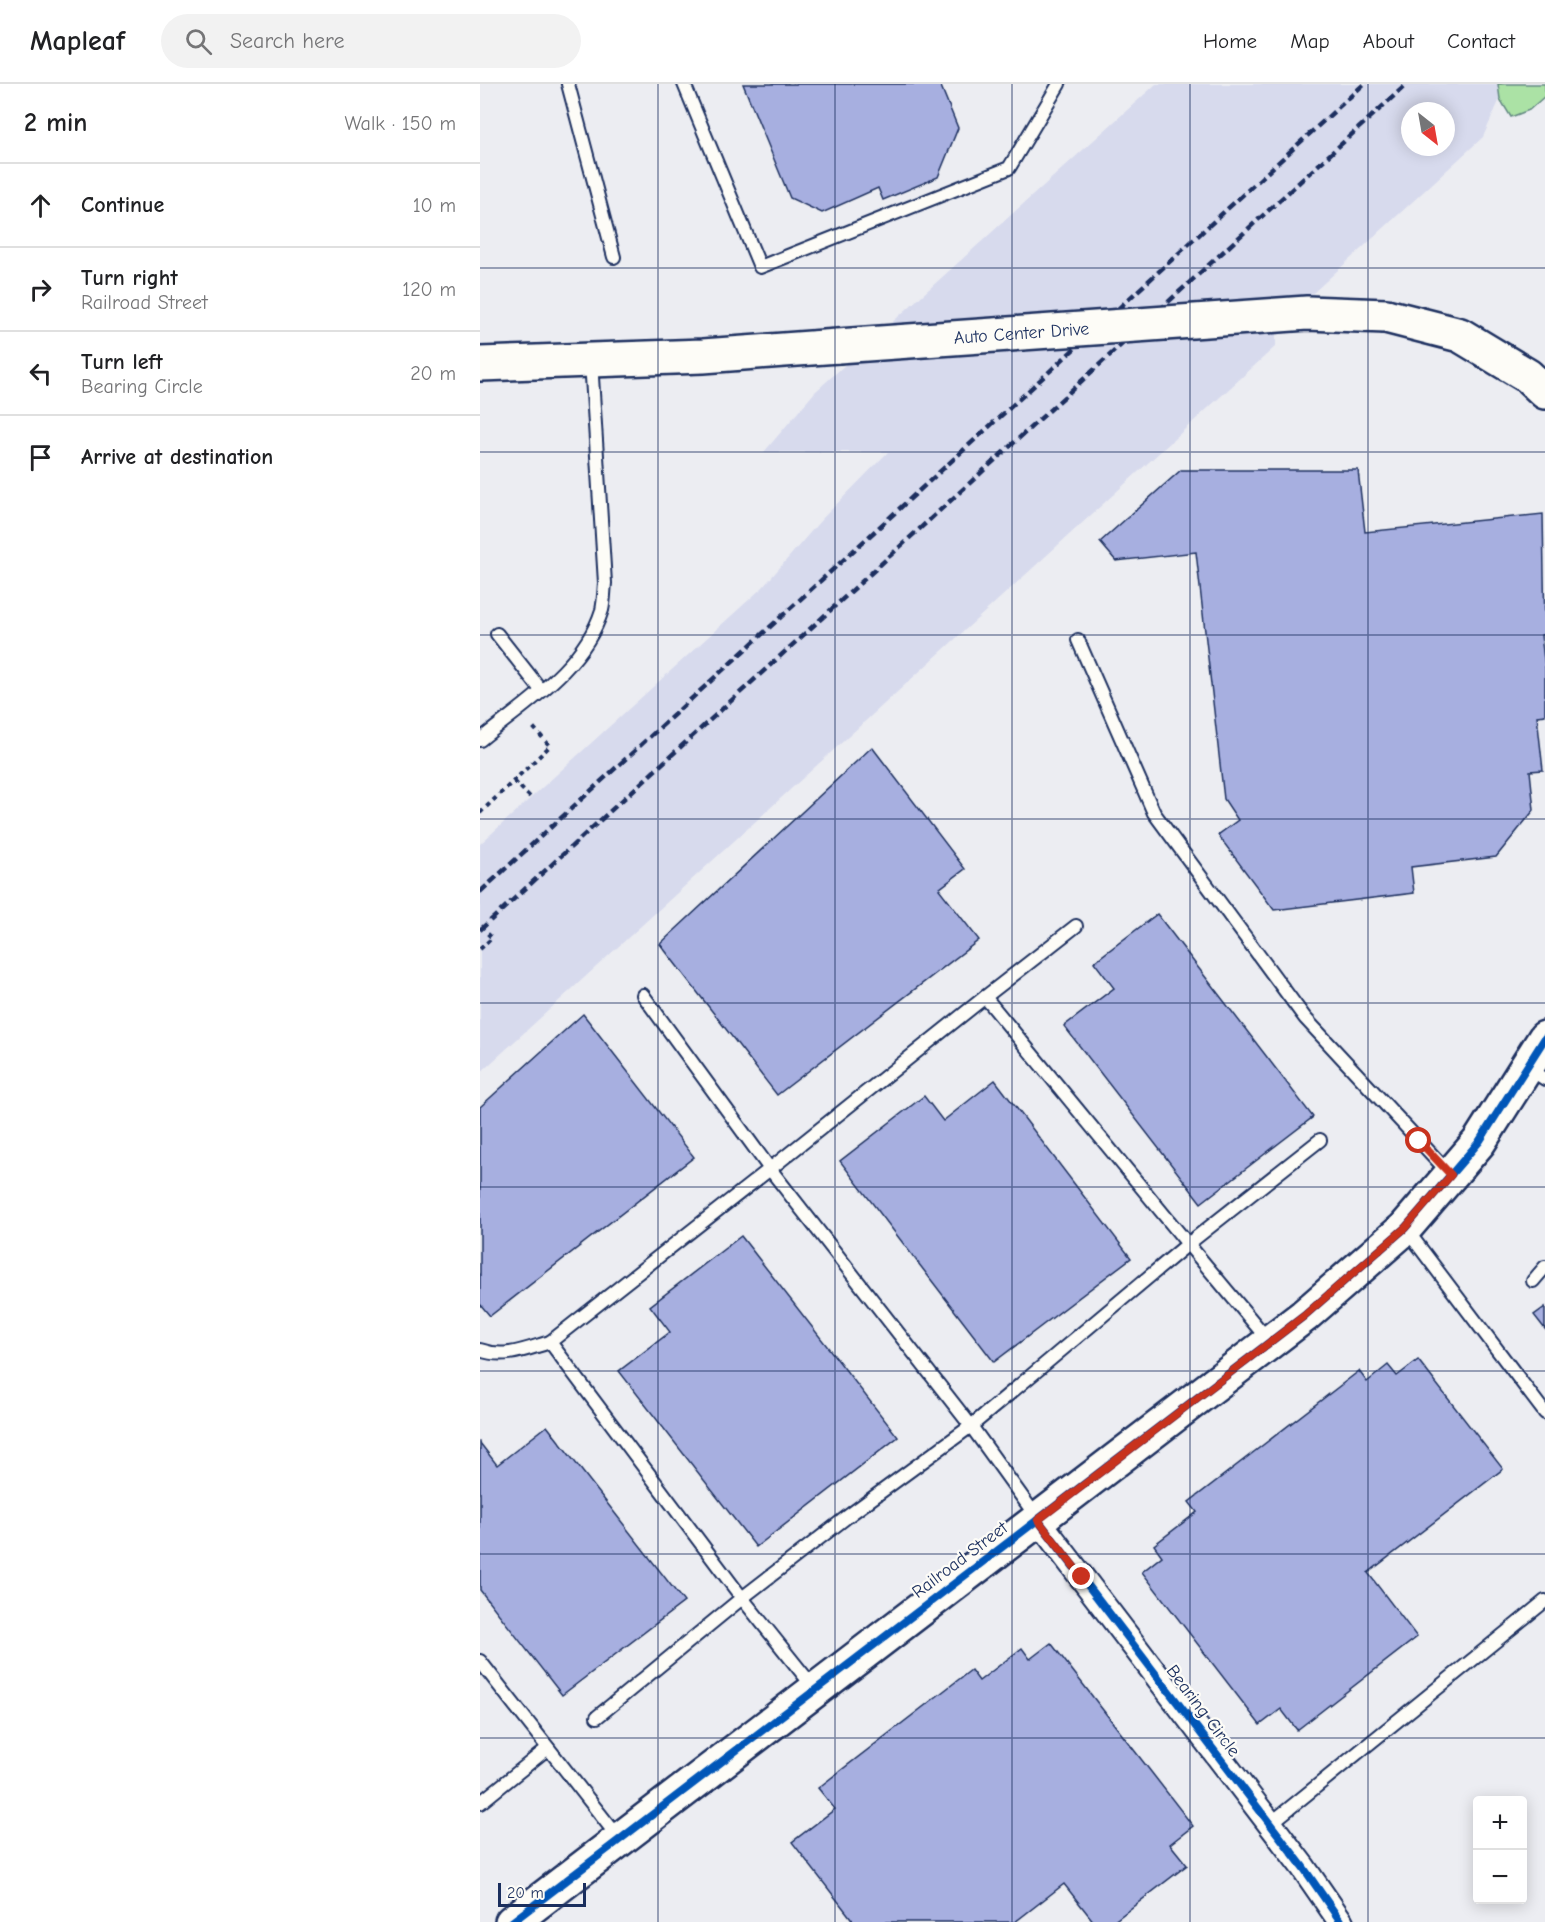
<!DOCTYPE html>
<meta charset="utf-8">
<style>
body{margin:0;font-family:"Comic Neue",sans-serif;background:#f2f2f2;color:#202124}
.controls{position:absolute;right:18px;bottom:18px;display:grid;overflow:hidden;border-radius:6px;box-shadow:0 3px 15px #0003}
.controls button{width:54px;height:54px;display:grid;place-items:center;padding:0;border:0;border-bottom:2px solid #e0e0e0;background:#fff;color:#202124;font:30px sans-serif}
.compass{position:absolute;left:921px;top:18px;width:54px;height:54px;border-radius:50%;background:#fff;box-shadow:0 3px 15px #0003;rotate:149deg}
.scale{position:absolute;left:18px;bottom:15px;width:88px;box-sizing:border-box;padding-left:6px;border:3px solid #1b2f5e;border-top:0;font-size:16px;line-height:21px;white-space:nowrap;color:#1b2f5e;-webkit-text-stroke:4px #fdfcf7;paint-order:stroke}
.stop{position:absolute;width:18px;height:18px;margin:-14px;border:4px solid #c8321e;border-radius:50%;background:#fff}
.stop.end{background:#c8321e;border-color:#fff;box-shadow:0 2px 6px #0008}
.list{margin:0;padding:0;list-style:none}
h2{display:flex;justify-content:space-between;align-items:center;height:78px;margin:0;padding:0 24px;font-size:26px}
h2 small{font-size:20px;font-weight:400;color:#757577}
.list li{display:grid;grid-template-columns:39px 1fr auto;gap:18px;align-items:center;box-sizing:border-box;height:84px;padding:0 24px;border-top:2px solid #e0e0e0}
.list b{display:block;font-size:22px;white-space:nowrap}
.list p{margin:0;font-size:20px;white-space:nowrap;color:#757577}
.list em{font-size:20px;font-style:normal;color:#757577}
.icon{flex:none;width:33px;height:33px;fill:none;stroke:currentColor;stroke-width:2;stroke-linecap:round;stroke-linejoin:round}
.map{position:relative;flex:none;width:1065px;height:1838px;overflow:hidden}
header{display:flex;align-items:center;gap:36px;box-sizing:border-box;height:84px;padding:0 30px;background:#fff;border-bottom:2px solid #e0e0e0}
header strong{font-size:28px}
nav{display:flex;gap:33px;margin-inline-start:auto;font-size:21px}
.search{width:420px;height:54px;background:#f2f2f2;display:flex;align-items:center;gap:15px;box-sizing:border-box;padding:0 21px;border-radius:33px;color:#757577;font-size:22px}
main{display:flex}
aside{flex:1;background:#fff}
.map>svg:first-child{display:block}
</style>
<header>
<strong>Mapleaf</strong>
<div class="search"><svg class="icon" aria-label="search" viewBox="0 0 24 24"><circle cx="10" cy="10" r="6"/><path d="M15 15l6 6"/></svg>Search here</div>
<nav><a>Home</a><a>Map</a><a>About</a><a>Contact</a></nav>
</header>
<main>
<aside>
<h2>2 min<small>Walk · 150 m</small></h2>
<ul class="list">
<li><svg class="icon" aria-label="ahead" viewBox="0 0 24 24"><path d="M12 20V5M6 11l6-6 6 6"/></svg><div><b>Continue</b></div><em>10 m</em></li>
<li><svg class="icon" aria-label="right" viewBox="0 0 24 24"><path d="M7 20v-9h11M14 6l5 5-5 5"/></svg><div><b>Turn right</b><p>Railroad Street</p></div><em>120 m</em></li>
<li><svg class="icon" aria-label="left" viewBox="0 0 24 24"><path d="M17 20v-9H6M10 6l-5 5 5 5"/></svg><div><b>Turn left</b><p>Bearing Circle</p></div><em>20 m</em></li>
<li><svg class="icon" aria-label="arrive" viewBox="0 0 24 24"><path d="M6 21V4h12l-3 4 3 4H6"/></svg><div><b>Arrive at destination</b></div></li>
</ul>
</aside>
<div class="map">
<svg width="1065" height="1838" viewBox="0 0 1065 1838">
<rect width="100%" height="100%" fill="#ecedf2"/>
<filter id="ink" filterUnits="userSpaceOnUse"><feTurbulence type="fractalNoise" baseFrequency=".0167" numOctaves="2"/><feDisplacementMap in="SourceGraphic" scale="12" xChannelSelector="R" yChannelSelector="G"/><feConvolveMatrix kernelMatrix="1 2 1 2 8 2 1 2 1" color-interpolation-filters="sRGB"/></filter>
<g filter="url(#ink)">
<path fill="#d7daed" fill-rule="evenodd" d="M676 0H1018L1020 15 1003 53 796 243V262L0 989V760L283 503 341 436 408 368H284L335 308ZM930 27H966V63H930Z"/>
<polygon fill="#abe2a5" stroke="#638882" stroke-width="1.5" points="1018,0 1065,0 1065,12 1049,26 1031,33 1020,15"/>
<g fill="#a7afe0" stroke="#1b2f5e" stroke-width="1.5">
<polygon points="263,0 460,0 478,44 458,93 403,116 398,104 342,129 310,114"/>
<polygon points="701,386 878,386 885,448 1063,430 1065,550 1061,551 1065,584 1065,631 1057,632 1063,686 1050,687 1054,726 1016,773 931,783 934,809 794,826 738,751 758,736 744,715 716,468 636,477 620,458"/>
<polygon points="392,663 485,785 459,805 499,856 297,1011 180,860"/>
<polygon points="677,830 833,1033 721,1119 584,942 634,904 614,878"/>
<polygon points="103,930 214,1073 10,1232 0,1220 0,1023"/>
<polygon points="515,996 651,1174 514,1278 360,1077 444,1012 463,1037"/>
<polygon points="261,1152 418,1353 276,1463 139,1287 190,1248 170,1222"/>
<polygon points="1065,1223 1065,1245 1054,1231"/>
<polygon points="938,1276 1023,1385 888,1489 937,1553 817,1646 801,1625 780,1641 662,1488 682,1472 674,1461 717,1428 709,1418 879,1287 887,1298 908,1281 917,1292"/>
<polygon points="67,1342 204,1518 82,1611 0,1506 0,1359 17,1381"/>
<polygon points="571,1559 713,1742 690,1760 707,1781 633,1838 614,1838 584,1800 535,1838 374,1838 312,1758 355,1725 338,1704 491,1586 499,1597 542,1564 550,1575"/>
</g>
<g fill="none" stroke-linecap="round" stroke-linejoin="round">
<defs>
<g id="lane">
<polyline points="88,0 134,173"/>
<polyline points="204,0 280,183 529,84 579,0"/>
<polyline points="17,550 61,606"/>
<polyline points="598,556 674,729 825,934 969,1089"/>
<path d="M0 656C44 620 104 584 122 526 124 518 124 508 125 499L111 277"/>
<polyline points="163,911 290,1085 505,913 708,1160 840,1056"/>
<polyline points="505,913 596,842"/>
<polyline points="1048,984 1065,995"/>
<polyline points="926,1145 1065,1329"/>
<polyline points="1053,1197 1065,1183"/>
<path d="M0 1266C25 1275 46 1265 70 1258"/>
<polyline points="558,1435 491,1342 708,1160 789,1257"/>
<polyline points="0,1577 138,1753"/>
<polyline points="117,1633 262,1514 70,1258 290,1085 491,1342 372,1429 262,1514 335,1605"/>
<polyline points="0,1719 68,1664"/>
<polyline points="790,1740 1065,1517"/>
</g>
<polyline id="street" points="558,1436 823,1783 861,1838"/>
<g id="secondary">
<polyline points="906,232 980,251 1048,292 1065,308"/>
<polyline points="0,280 223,272 358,262"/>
<polyline points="32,1838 824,1232 925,1144 999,1058 1065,954"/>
</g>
</defs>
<use href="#lane" stroke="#1b2f5e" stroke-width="16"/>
<use href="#street" stroke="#1b2f5e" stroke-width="28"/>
<use href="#secondary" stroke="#1b2f5e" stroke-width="38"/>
<g stroke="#1b2f5e" stroke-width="4" stroke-dasharray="4.5 4.5" stroke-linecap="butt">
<polyline points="34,697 51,714"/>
<polyline points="0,729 70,662 53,643"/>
<polyline points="0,865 12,854 6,848"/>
</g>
<use href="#lane" stroke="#fdfcf7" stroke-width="12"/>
<use href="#street" stroke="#fdfcf7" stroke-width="24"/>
<use href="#secondary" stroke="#fdfcf7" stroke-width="33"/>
<g stroke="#1b2f5e" stroke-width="4.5" stroke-dasharray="9 4.5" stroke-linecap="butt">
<polyline points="0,808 884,0"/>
<polyline points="0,846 927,0"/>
</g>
<defs>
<g id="secondary-bridge">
<path id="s1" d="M358 262 827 229 906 232"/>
</g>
</defs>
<use href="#secondary-bridge" stroke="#1b2f5e" stroke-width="38" stroke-linecap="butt"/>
<use href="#secondary-bridge" stroke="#fdfcf7" stroke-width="33"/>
<defs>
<g id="cycleway">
<polyline points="558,1436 823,1783 861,1838"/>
<polyline points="32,1838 824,1232 925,1144 999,1058 1065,954"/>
</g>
</defs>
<use href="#cycleway" stroke="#fdfcf7" stroke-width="11"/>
<use href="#cycleway" stroke="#0057b8" stroke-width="8"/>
</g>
</g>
<g fill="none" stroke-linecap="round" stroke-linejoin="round" filter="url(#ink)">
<polyline stroke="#c8321e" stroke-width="8" points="602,1493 558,1436 824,1232 925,1144 971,1091 939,1057"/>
</g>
<path fill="none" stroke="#1b2f5e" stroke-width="1.5" stroke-opacity="0.55" d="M178 0V1838M355 0V1838M532 0V1838M710 0V1838M888 0V1838M0 184H1065M0 368H1065M0 551H1065M0 735H1065M0 919H1065M0 1103H1065M0 1287H1065M0 1470H1065M0 1654H1065"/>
<g text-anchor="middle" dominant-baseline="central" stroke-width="4.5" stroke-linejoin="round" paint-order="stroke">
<g font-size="18" fill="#1b2f5e" stroke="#fdfcf7">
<text stroke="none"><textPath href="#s1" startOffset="184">Auto Center Drive</textPath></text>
<text transform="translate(480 1476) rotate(-37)">Railroad Street</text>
<text transform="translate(723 1627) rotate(53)">Bearing Circle</text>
</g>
</g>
</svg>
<div class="controls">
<button>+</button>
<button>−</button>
</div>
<svg class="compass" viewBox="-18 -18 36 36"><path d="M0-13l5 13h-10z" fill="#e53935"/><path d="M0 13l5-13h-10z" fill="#757577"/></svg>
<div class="scale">20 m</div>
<div class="stop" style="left:939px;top:1057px"></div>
<div class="stop end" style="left:602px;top:1493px"></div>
</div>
</main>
